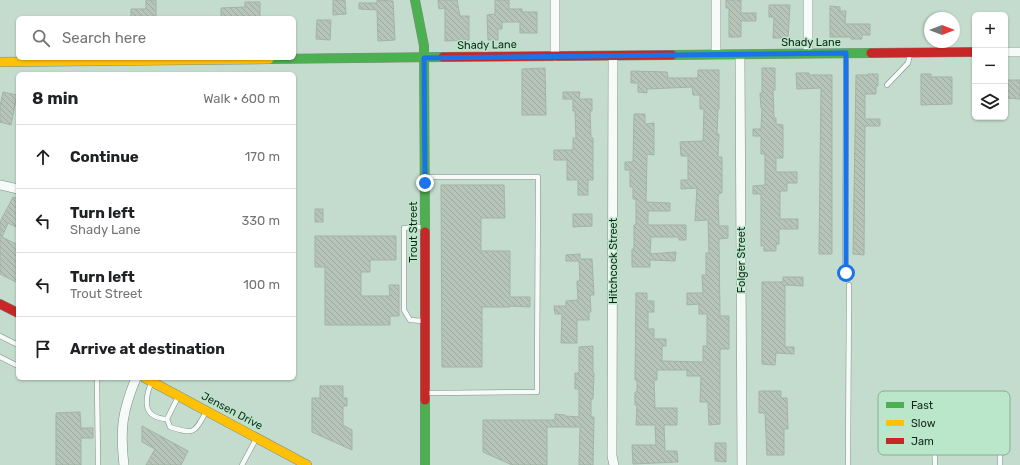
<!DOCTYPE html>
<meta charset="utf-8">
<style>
body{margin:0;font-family:Rubik,sans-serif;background:#f2f2f2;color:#202124}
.controls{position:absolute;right:12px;top:12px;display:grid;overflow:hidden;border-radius:6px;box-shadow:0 1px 3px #0004}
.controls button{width:36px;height:36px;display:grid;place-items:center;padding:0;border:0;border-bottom:1px solid #e0e0e0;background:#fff;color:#202124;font:20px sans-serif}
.compass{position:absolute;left:924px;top:12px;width:36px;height:36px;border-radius:50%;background:#fff;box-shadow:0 1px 3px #0004;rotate:90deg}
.stop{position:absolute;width:12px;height:12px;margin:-9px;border:3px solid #1a73e8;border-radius:50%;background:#fff}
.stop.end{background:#1a73e8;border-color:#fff;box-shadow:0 1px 4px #0008}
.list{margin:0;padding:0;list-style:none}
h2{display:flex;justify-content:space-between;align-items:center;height:52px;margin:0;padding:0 16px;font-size:17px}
h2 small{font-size:13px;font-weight:400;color:#757577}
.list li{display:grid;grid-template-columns:26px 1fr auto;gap:12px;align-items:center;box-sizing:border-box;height:64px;padding:0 16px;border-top:1px solid #e0e0e0}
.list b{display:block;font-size:15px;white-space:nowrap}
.list p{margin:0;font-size:13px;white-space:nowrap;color:#757577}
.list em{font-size:13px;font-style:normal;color:#757577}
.icon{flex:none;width:22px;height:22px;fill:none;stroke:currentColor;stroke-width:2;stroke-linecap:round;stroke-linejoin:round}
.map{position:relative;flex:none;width:1020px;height:465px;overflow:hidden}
.search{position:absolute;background:#fff;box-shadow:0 1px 3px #0004;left:16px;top:16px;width:280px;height:44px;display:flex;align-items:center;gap:10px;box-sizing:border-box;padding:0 14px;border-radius:6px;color:#757577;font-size:15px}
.panel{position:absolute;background:#fff;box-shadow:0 1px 3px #0004;left:16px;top:72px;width:280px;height:308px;border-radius:6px}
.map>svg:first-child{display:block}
</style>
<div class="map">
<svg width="1020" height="465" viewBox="0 0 1020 465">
<defs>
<pattern id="building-back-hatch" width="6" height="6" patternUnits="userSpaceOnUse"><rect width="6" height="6" fill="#b6c5b8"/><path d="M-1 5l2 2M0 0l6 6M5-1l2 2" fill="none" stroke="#9ca99e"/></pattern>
</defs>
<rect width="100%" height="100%" fill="#c4dccd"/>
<g fill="url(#building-back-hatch)" stroke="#a3b3a5">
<polygon points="146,0 156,0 156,18 131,18 131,9 146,9"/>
<polygon points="333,0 345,0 346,14 333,15"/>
<polygon points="377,0 393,1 395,40 378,41 377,10 359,9 359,3 377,3"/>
<polygon points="438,0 457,0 460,16 469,16 469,40 445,41 445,8 439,9"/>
<polygon points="495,0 509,0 509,9 522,9 522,12 537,12 537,33 520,33 520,22 502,22 502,29 498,29 498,40 488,40 487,15 495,14"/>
<polygon points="726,0 741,0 741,13 756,13 756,21 741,21 741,37 729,37 729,8 726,8"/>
<polygon points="245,2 260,2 260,18 221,18 221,8 245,7"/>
<polygon points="769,5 790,5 788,38 773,38 774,17 769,17"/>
<polygon points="830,6 840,7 840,11 846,11 845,24 870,24 870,35 862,35 862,39 851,39 851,37 830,37"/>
<polygon points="317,20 331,20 330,40 316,39"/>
<polygon points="545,68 546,115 522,115 522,69"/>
<polygon points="762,68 775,68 775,90 773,90 774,118 776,118 776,124 783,125 783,158 776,158 776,172 797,172 797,183 787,183 787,191 780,191 780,219 798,219 798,229 779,229 779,244 776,244 776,251 764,251 764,246 761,246 761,194 753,194 753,186 765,185 765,154 761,154 761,136 753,136 753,129 761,129 762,108 761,108 760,93 762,93"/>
<polygon points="698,70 719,70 719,109 718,109 717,134 719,134 718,157 722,157 722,193 719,193 718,198 719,226 728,226 728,238 719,239 719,243 720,316 729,316 729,349 720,349 720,424 709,425 708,402 700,402 701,376 687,376 687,370 657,370 657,380 654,380 655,408 677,408 677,425 664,425 665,451 677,451 678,462 633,464 632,445 656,445 655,425 636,425 637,405 635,405 635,392 637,392 637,380 635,380 636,293 647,293 647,301 654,301 654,312 648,312 648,329 654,329 654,339 666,339 666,346 662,346 662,361 703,362 703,346 707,346 707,314 699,314 699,304 687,305 687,293 703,293 702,275 706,275 706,253 709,253 708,220 695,221 697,188 681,189 681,180 688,180 688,156 681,156 680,142 703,141 704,109 700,109 700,95 693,95 692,87 647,89 647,93 638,92 638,83 631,83 631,71 667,72 668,78 698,78"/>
<polygon points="796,73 809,73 809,75 832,75 832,254 819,254 821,88 797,89"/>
<polygon points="868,74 878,74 878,86 876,86 876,94 865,94 865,119 880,119 880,126 865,126 864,255 853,254 856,75 867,75"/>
<polygon points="921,74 931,74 931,77 952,77 952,104 921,105"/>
<polygon points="1005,80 1020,80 1020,99 1005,98"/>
<polygon points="3,92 17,95 11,125 0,122 0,106"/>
<polygon points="563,92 580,92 579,99 592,99 592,111 590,111 591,138 593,138 593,180 588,180 588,195 578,195 578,180 567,180 567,160 554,160 554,150 573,150 573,138 576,138 575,111 573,111 573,99 563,99"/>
<polygon points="634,114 645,114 645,124 654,123 654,155 647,154 646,202 670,203 670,211 648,211 648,225 686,225 686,240 679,240 679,237 651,237 650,254 676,252 675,261 650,260 650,267 632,267 632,249 634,249 634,225 636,225 636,199 633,199 633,187 630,187 630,170 625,170 625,162 633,162"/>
<polygon points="441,185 504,185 505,218 481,218 481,251 510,251 510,297 530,297 530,307 510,306 510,307 482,307 482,367 442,367"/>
<polygon points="13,197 18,199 18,228 8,223 2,237 18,245 18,283 0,274 0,222"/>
<rect x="315" y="209" width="8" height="13"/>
<polygon points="573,214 592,214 592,226 573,227"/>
<polygon points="315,236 396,236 396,260 370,260 370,272 361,272 361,296 390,296 389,285 399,285 399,316 390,316 390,325 325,325 325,267 315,267"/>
<polygon points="580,254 580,259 592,259 594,295 590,295 591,312 589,312 589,320 577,320 577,343 561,343 562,314 555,314 554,306 566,306 566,301 578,300 577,281 580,281 579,261 566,261 566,255"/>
<polygon points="783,277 803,277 803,286 785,285 785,347 794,347 794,354 776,353 775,365 762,364 762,282 783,282"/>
<polygon points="593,346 593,373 594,373 593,399 591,399 591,417 594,417 593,465 579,465 580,427 547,427 547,465 512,465 483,452 483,420 555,420 555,414 565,415 565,416 579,417 579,389 575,389 575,373 579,373 579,347"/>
<polygon points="320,386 343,386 343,398 347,398 347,406 343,406 343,425 352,430 352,450 312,432 312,398 320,398"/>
<polygon points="759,391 781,391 781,398 787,398 788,429 784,429 784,455 767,455 765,413 759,413"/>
<polygon points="80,412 81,428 93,428 93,438 81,438 81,465 56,465 56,413"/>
<polygon points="142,426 188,451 181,465 146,465 155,449 142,442"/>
<polygon points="715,443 726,443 726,462 715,461"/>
</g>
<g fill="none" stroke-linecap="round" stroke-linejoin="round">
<defs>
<g id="lane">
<polyline points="887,85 908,63 910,54"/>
<polyline points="426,177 538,177 537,392 427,393"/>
<polyline points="845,273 846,55"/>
<polyline points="423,321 410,320 404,310 404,228 424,227"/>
<polyline points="0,336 18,345"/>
<polyline points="0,357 18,366"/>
<polyline points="97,378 98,465"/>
<path d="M151 383C144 401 143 418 167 419"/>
<path d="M178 397 167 419 170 427C195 435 194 433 206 412"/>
<polyline points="242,465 256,439"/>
<polyline points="848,465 849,285"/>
<polyline points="935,465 934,439 936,436 940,434 996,434 999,436 1000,440 1000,465"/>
</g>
<g id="street">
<polyline points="555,0 555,56"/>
<polyline points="808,0 808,53"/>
<polyline points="1005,52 1020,52"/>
<polyline points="716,54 716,0"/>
<polyline points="740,55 742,465"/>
<polyline points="613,56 612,456 614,465"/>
<polyline points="0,185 18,189"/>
<path d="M124 465C120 429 122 412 136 378"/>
</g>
<g id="fast">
<polyline points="415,0 424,46 425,232"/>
<polyline points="672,55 871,53"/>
<polyline points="269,59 443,57"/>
<polyline points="425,400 425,465"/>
</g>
<g id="slow">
<polyline points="0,62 269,59"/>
<polyline points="145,378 307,465"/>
</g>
<g id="jam">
<polyline points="871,53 975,52"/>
<polyline points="443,57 672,55"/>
<polyline points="425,232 425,400"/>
<polyline points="0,304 18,313"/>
</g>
</defs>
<use href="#lane" stroke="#7c8f84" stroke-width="5.5"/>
<use href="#street" stroke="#7c8f84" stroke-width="10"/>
<use href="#fast" stroke="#7c8f84" stroke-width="10"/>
<use href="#slow" stroke="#7c8f84" stroke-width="10"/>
<use href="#jam" stroke="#7c8f84" stroke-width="10"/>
<use href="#lane" stroke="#f6faf8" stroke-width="4.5"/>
<use href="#street" stroke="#f6faf8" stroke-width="9"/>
<use href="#fast" stroke="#4caf50" stroke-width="9"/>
<use href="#slow" stroke="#ffc107" stroke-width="9"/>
<use href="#jam" stroke="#c62828" stroke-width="9"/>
</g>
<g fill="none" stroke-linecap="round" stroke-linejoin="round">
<polyline stroke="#1a73e8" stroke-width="5" points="425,183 424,58 846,53 846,273"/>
</g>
<g text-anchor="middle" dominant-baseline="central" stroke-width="3" stroke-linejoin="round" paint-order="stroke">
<g font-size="11" fill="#15261c" stroke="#bae7ca">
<text x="811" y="42">Shady Lane</text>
<text transform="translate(487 45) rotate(-1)">Shady Lane</text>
<text transform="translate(413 232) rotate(-90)">Trout Street</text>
<text transform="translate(741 260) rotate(-90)">Folger Street</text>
<text transform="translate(613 261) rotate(-90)">Hitchcock Street</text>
<text transform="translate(232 411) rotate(28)">Jensen Drive</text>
</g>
</g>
<rect x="878" y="391" width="132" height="64" rx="6" fill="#bae7ca" stroke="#88ad96" stroke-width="1"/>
<rect x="886" y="402" width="18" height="6" fill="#4caf50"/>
<rect x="886" y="420" width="18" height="6" fill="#ffc107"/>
<rect x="886" y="438" width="18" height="6" fill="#c62828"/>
<g font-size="11" fill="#15261c">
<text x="911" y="409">Fast</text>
<text x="911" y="427">Slow</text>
<text x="911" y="445">Jam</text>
</g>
</svg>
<div class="controls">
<button>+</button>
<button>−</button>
<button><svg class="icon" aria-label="layers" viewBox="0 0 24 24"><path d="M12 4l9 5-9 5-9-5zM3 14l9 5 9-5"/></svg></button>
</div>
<svg class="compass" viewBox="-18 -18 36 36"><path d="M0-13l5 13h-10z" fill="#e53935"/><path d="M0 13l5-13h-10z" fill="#757577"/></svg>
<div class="stop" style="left:846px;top:273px"></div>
<div class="stop end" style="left:425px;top:183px"></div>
<div class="search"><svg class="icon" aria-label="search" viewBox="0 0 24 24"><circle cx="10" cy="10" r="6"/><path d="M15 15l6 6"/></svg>Search here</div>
<section class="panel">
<h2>8 min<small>Walk · 600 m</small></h2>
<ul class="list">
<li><svg class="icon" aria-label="ahead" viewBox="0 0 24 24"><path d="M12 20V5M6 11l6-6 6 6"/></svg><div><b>Continue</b></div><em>170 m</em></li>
<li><svg class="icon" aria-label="left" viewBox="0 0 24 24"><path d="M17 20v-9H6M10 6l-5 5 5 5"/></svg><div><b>Turn left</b><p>Shady Lane</p></div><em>330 m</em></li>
<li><svg class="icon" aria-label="left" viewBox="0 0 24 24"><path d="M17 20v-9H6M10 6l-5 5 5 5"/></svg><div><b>Turn left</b><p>Trout Street</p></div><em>100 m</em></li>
<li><svg class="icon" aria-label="arrive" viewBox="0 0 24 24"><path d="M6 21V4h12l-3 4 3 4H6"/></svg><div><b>Arrive at destination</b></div></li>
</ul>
</section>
</div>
